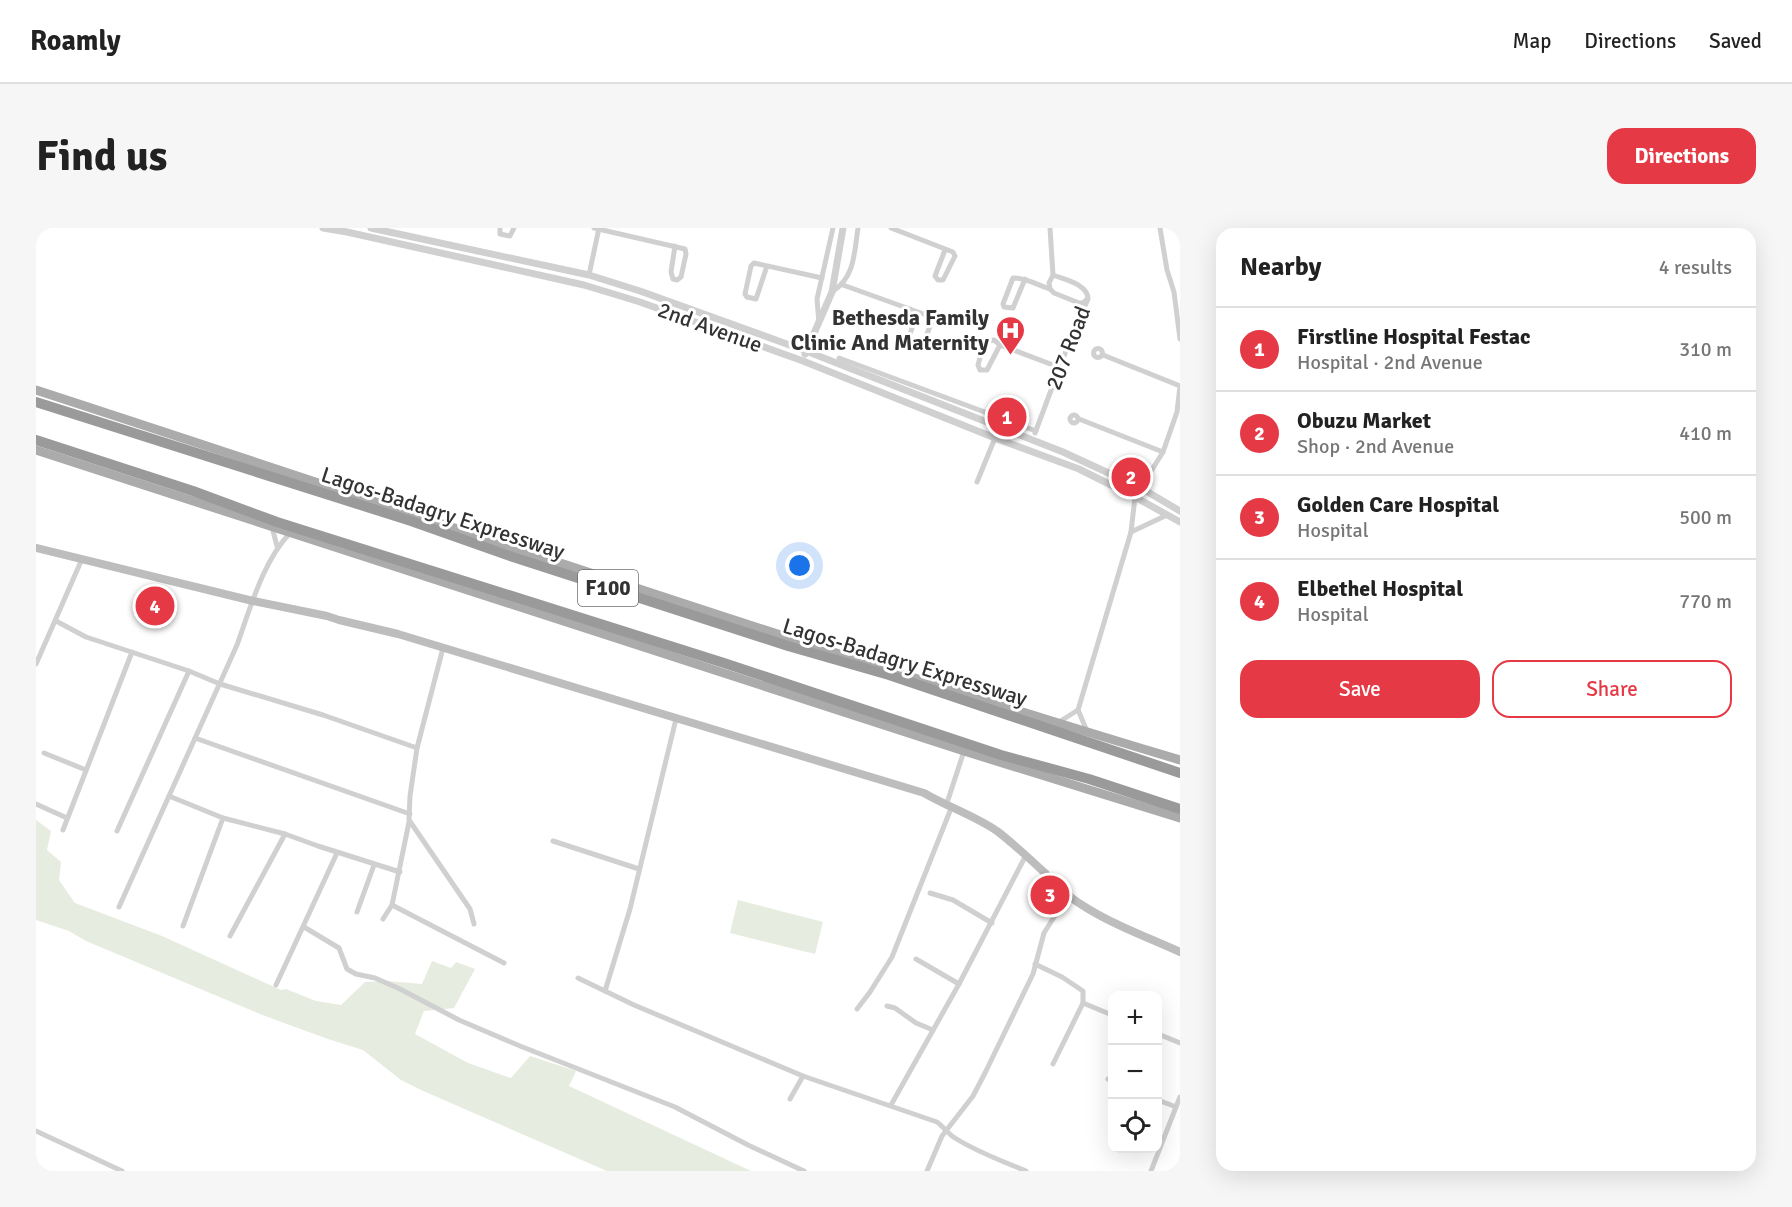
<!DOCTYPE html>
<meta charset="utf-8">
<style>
body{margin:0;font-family:Signika,sans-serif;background:#f6f6f6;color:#222}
.controls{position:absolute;right:18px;bottom:18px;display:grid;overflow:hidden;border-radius:12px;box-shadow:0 6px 24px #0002}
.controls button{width:54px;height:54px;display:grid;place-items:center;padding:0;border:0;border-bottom:2px solid #e0e0e0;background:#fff;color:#222;font:30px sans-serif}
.you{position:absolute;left:764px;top:338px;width:21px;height:21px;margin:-15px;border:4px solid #fff;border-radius:50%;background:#1a73e8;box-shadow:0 0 0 9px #1a73e833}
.badge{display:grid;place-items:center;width:39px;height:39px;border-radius:50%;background:#e63946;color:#fff;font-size:20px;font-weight:700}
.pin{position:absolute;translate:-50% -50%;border:3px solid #fff;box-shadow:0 2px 6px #0006}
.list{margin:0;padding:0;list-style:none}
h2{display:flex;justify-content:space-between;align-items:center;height:78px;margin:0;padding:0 24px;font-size:26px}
h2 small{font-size:20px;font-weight:400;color:#767676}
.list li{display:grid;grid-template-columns:39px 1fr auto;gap:18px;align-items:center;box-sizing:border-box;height:84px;padding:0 24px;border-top:2px solid #e0e0e0}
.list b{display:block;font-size:22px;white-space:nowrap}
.list p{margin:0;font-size:20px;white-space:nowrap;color:#767676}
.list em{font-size:20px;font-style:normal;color:#767676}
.actions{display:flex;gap:12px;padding:18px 24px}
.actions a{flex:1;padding:14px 0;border:2px solid #e63946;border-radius:18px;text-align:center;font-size:21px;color:#e63946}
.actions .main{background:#e63946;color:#fff}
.icon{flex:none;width:33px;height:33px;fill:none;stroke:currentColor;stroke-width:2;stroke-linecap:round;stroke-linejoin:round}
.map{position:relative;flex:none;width:1144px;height:943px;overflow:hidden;border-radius:18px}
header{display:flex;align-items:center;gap:36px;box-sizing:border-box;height:84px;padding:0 30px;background:#fff;border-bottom:2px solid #e0e0e0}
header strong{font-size:28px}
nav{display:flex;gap:33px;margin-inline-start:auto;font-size:21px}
.intro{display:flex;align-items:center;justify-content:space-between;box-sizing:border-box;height:144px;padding:0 36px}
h1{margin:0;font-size:42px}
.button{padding:15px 27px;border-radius:18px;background:#e63946;color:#fff;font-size:21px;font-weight:700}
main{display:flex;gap:36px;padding:0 36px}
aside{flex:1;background:#fff;border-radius:18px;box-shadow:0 6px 24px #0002}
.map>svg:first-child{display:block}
</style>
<header>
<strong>Roamly</strong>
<nav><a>Map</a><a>Directions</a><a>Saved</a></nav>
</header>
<div class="intro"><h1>Find us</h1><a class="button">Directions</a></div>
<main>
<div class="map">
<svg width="1144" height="943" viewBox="0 0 1144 943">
<rect width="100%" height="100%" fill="#fff"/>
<g fill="#e6ecdf">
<polygon points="0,592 15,603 11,622 25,634 23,652 39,675 126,708 245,762 250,761 280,773 305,777 329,754 350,753 386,756 396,733 415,740 420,734 439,741 418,780 388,783 379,806 432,835 475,850 494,828 540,843 533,858 715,943 571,943 385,862 365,852 327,822 292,811 229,788 50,713 33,703 0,692"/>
<polygon points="702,672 787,694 779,726 694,705"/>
</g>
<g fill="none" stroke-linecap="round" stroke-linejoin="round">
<g stroke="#d0d0d0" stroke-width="5">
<polyline points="464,0 464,6 474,8 478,0"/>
<polyline points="558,0 649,21 650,26 645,49 641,52 637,51 635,44 639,18"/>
<polyline points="855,0 917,24 919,28 907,52 902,52 899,48 909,22"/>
<polyline points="1014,0 1017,47 1013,55 1014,61 1018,65 1043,75 1047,75 1050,72"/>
<polyline points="1124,0 1131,42 1138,64 1144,111"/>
<polyline points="731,38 720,71 711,69 709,66 715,38 718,35 786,50"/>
<polyline points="553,47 563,0"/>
<path d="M989 51 977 80 968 79 967 76 977 50C988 49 1002 57 1014 61"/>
<polyline points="807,57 893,88 896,93 888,114 880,120 877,119 872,112 879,91 884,86"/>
<path d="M796 64C819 49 818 26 822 0"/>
<polyline points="783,95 781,71 797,0"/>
<polyline points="964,117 951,142 944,142 942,137 945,126 953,113 958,112 964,117 1025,140"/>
<circle cx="1062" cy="125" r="4.5"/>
<polyline points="803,130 1000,203"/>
<circle cx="1038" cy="191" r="4"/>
<polyline points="1043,191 1127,224"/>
<path d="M999 205 1034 112 1052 71C1052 56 1029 52 1017 47"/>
<polyline points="941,254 959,210"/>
<polyline points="236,299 241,318"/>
<polyline points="1095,304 1131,287"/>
<polyline points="20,393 50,409 153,443 184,456 287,487 381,520"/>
<polyline points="407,420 381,520 374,568 373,592 434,681 438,696"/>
<polyline points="0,436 46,331"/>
<polyline points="1042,482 1051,503"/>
<polyline points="1023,494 1042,482 1095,304 1099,269 1127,224 1141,184 1144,158 1067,127"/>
<polyline points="159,510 374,586"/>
<polyline points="8,525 50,542"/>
<polyline points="133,568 187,590 249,606 282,618 364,644"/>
<polyline points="0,576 31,590"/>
<polyline points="910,578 928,523"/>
<polyline points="27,602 96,424"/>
<polyline points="81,603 153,443"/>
<polyline points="517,613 603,641"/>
<polyline points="894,665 917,672 956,695"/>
<polyline points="356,677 468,735"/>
<path d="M83 679 201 417C214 381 227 333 254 305"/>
<polyline points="321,684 338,637"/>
<polyline points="347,691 356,677 373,594"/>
<polyline points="147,698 187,590"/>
<polyline points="268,699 303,720 311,741 320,746 339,750 364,761 423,792 484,818 639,879 712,917 768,943"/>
<polyline points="194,708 249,606"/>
<polyline points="880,731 923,756"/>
<polyline points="999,736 1026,749 1047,763 1047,775 1017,836"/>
<path d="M542 750 598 777 767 848 901 894C908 899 912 906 919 910 941 924 966 933 990 943"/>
<polyline points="240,757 301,625"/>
<polyline points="569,763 594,681 640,491"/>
<polyline points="1047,775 1076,787"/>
<polyline points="851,778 859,780 880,795 897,802"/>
<polyline points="821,781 834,764 856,729 916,578"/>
<polyline points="1122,806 1144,815"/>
<polyline points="1072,851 1076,853"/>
<polyline points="754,871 767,848"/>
<polyline points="1122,872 1140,879"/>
<polyline points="855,877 923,756 990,627"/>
<polyline points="0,903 86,943"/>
<polyline points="891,943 906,908 937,868 949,845 997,746 1008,705 1032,667"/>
<polyline points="1115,943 1144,869"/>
</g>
<g stroke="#d0d0d0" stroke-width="7">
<polyline points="287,0 311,4 548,57 604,74 767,133 959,210 1043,241 1099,269 1144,294"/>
<polyline points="335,0 553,47 604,63 770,123 1027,224 1105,260 1144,283"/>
<polyline points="769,126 796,64 807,0"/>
</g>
<path stroke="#bdbdbd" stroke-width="8" d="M0 320 217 373 291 388 303 392 362 406 888 565C912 579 937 587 961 603 978 616 994 631 1010 646 1017 653 1024 662 1033 668 1066 693 1107 707 1144 724"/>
<g stroke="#ababab" stroke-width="9">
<path d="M0 162C381 286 760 417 1144 532"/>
<polyline points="0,222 928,523 1144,590"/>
</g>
<g stroke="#9a9a9a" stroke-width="10">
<polyline points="0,174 375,293 477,329 752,418 853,447 1144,545"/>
<polyline points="0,212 157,263 241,294 688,435 965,527 1053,551 1144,581"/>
</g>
</g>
<defs>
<symbol id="hospital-pin" viewBox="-11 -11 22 30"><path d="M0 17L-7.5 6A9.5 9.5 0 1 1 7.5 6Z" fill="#e63946" stroke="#fff"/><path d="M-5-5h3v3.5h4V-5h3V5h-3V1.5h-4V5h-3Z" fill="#fff"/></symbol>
</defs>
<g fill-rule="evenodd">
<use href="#hospital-pin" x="958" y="86" width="33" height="45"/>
</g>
<g text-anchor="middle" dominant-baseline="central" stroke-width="6" stroke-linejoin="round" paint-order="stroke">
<rect fill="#fff" stroke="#707070" stroke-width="1.5" x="542" y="342" width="60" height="36" rx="4.5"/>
<g font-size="21" font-weight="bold" fill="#333">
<text x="572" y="360">F100</text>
</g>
<g font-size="22" font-weight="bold" fill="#333" stroke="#fff" text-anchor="end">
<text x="953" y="89">Bethesda Family<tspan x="953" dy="25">Clinic And Maternity</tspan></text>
</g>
<g font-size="22" fill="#333" stroke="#fff">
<text transform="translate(674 99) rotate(20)">2nd Avenue</text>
<text transform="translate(1032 120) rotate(-69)">207 Road</text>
<text transform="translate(407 285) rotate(18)">Lagos-Badagry Expressway</text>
<text transform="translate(869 434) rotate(17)">Lagos-Badagry Expressway</text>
</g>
</g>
</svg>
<div class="controls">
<button>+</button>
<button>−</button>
<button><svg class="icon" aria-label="locate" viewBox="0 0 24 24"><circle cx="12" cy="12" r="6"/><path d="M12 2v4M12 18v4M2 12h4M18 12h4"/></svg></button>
</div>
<div class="you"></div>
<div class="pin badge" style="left:971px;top:189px">1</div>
<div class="pin badge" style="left:1095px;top:249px">2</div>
<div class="pin badge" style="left:1014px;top:667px">3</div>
<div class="pin badge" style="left:119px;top:378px">4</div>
</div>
<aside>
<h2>Nearby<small>4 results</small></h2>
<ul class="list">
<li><span class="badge">1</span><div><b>Firstline Hospital Festac</b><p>Hospital · 2nd Avenue</p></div><em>310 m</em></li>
<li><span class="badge">2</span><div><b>Obuzu Market</b><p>Shop · 2nd Avenue</p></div><em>410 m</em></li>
<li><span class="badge">3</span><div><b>Golden Care Hospital</b><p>Hospital</p></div><em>500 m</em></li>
<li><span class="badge">4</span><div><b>Elbethel Hospital</b><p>Hospital</p></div><em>770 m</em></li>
</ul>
<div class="actions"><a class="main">Save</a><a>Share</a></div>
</aside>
</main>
